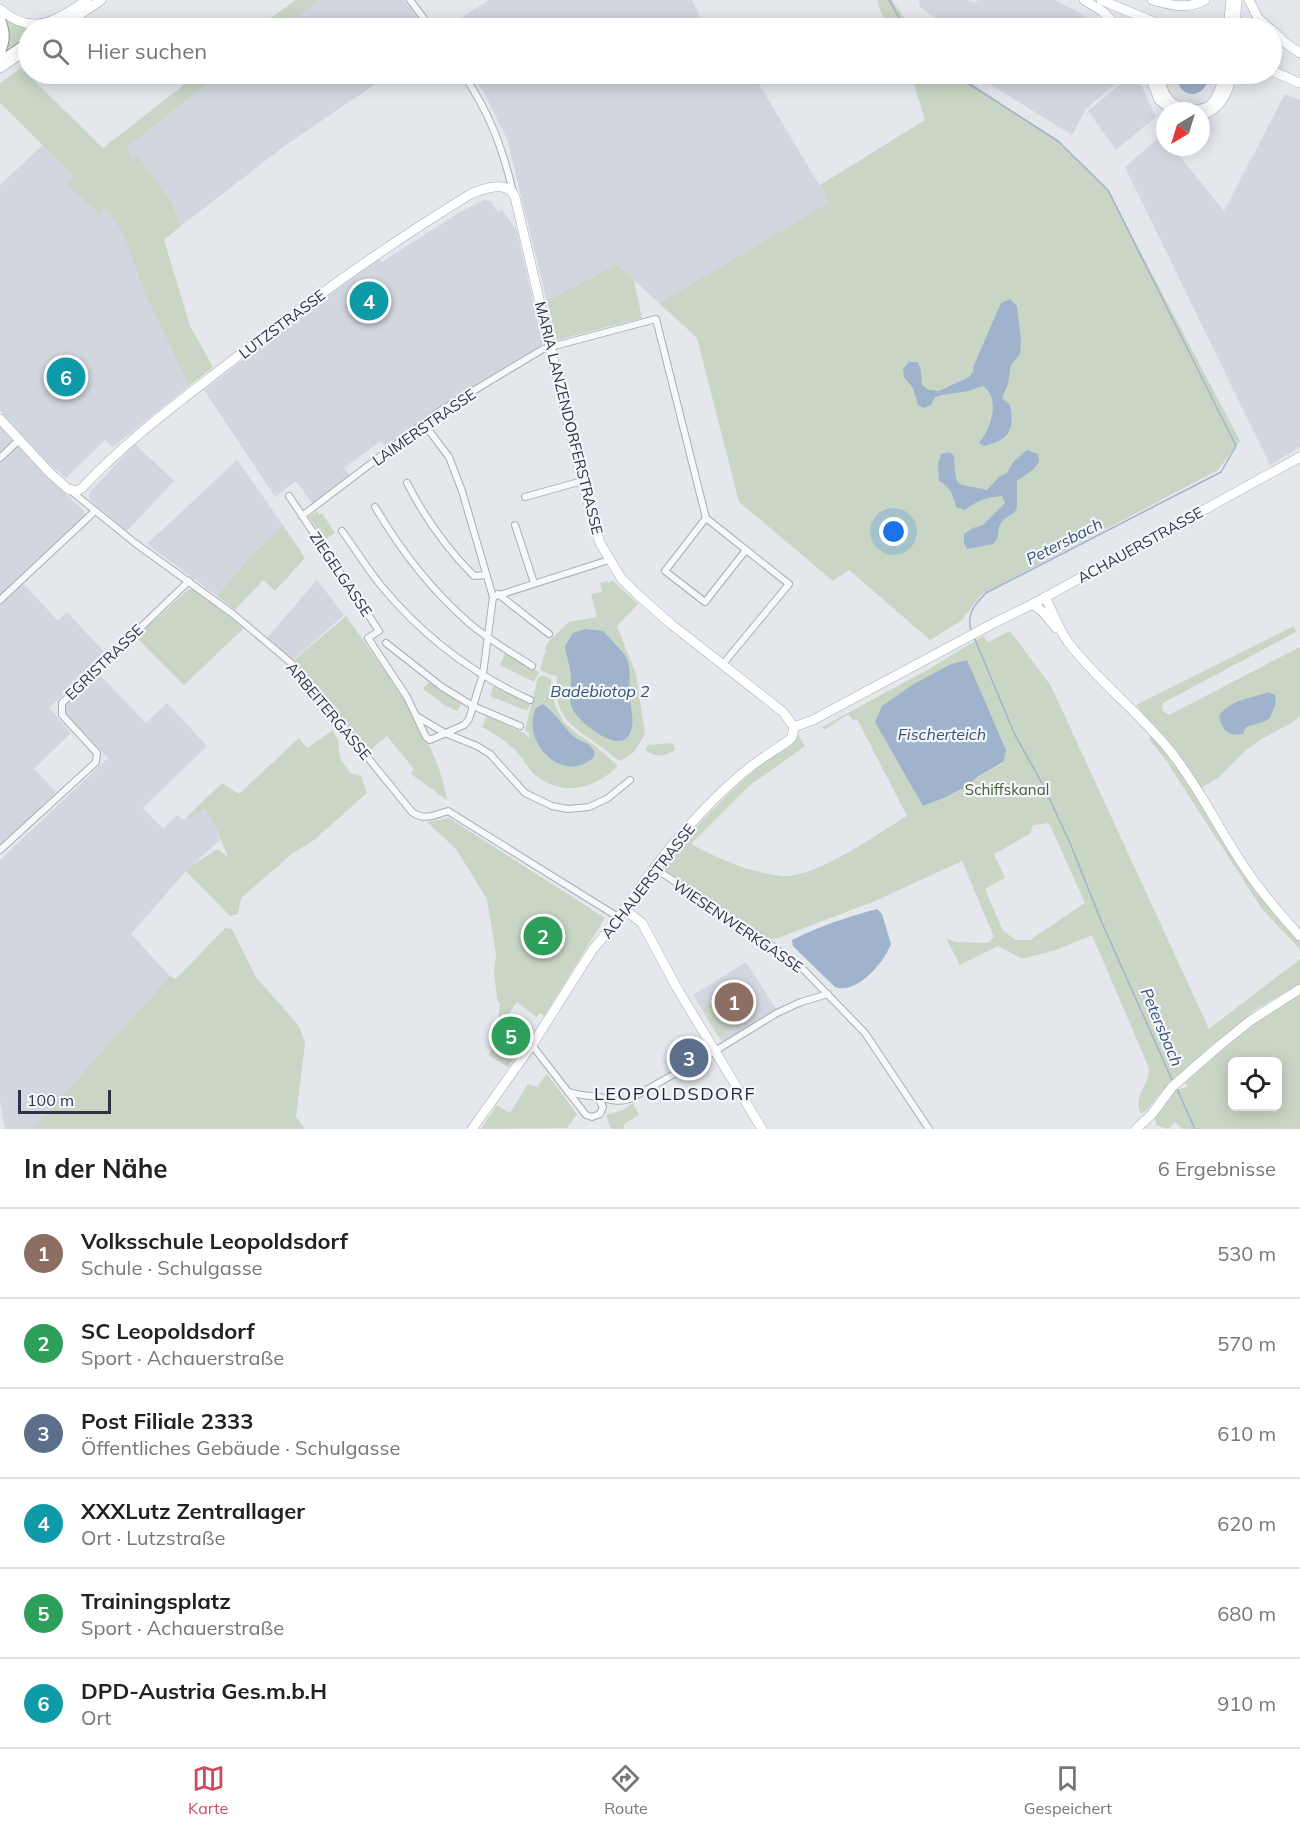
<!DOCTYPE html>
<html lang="de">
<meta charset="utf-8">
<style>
body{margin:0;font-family:Mulish,sans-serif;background:#f6f6f6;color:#222}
.controls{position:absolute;right:18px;bottom:18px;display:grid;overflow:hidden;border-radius:9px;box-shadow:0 3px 15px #0003}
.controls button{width:54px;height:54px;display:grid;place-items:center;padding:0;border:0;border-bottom:2px solid #e0e0e0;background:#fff;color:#222;font:30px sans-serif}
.compass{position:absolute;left:1156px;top:102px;width:54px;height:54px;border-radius:50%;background:#fff;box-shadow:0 3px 15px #0003;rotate:218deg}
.scale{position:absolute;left:18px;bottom:15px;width:93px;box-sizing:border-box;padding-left:6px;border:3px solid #2b3445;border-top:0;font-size:16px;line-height:21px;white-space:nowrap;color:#2b3445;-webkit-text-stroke:4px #f4f6f9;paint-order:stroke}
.you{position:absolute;left:894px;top:532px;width:21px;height:21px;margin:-15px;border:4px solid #fff;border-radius:50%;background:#1a73e8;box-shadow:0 0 0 9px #1a73e833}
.badge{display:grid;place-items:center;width:39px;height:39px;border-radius:50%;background:#d1495b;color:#fff;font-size:20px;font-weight:700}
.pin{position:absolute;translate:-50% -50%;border:3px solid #fff;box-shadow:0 2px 6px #0006}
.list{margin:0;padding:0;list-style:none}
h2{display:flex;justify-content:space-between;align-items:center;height:78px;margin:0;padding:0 24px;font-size:26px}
h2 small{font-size:20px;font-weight:400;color:#767676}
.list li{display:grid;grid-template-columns:39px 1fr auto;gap:18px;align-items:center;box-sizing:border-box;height:90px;padding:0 24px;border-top:2px solid #e0e0e0}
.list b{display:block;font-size:22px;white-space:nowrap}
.list p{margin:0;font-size:20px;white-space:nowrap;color:#767676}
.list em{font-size:20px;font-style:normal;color:#767676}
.icon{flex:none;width:33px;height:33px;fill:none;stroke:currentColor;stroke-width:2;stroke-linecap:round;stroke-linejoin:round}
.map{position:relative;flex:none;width:1300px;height:1129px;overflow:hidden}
.search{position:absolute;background:#fff;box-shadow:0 3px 15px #0003;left:18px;right:18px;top:18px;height:66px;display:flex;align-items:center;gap:15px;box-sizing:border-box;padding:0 21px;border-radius:33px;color:#767676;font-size:22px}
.sheet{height:618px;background:#fff}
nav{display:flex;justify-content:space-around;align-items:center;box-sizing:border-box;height:84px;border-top:2px solid #e0e0e0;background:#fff;font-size:16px;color:#767676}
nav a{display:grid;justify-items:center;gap:3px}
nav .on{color:#d1495b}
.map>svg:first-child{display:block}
</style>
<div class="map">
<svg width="1300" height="1129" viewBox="0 0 1300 1129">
<rect width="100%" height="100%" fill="#e4e7ec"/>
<g fill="#d2d6de">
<polygon points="320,0 404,0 425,28 281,28"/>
<polygon points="489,0 692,0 705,28 445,28"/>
<polygon points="919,0 968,0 975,3 978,0 1054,0 1076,11 1102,28 949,28 920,7"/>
<polygon points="219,74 390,74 283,147 181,226 172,204 138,157 133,159 127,153 130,145"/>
<polygon points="471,74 753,74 830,203 659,303 617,264 547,301 507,139 484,93"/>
<polygon points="974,74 1126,74 1086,109 1072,135"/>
<polygon points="1133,74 1136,74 1156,117 1116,150 1088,111"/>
<polygon points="1285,94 1300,100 1300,447 1270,465 1125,167 1162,135 1165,139 1165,147 1172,147 1224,211"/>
<polygon points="43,145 75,176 68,183 99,213 106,207 124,236 145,294 189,386 113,447 105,440 66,478 48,463 0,411 0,185"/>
<polygon points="484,200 491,201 498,212 502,209 517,231 543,344 442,408 387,449 381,441 344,468 350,476 313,504 296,481 275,497 204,390 287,325 379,259 382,262 460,212"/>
<polygon points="0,426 42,472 84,511 85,515 19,579 58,621 67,612 106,654 49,708 71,733 34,769 56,792 0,847"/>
<polygon points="135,444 174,481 127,531 91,501 89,497 90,492"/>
<polygon points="237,460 283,525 246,561 217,596 147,544"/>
<polygon points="317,580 344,615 293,660 267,638"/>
<polygon points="99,674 146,723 167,703 207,746 143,808 163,829 177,815 184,820 205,809 213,821 220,840 186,871 131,934 170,976 32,1129 5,1129 0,1102 0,860 108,758 65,713 66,705"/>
<polygon points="746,962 776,1009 722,1042 693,995"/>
</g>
<g fill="#c9d6c5" fill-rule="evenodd">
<polygon points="296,0 320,0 281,28 257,28"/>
<polygon points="877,0 892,0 911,28 890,28 882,15"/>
<polygon points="0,13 42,28 28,28 28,37 6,50 8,40"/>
<polygon points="21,68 103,148 198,74 219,74 130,145 127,152 133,159 138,156 172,204 181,226 164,240 190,326 213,367 189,386 145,294 124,236 106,207 99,214 67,184 74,176 0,103 0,83"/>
<polygon points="911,74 958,74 1055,139 1108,190 1240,441 1218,470 981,595 961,621 930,640 849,570 833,581 739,502 697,338 659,303 829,203 820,185 925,120"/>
<polygon points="617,264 634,280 642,318 557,340 547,301"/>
<polygon points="317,511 319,515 322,513 335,533 324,540 309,517"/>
<polygon points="283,525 305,558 275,591 263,580 235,610 217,596 246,561"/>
<path d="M612 580 638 604 617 626 636 674 645 734 634 752 620 761C611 755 602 747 593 741 565 722 554 712 557 676L551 675 540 670 545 652 547 651 545 649 548 642 569 622 597 617 591 594 602 592 600 583 607 581 609 583Z"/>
<polygon points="189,589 195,590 244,628 184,685 136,637"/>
<path d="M346 616C382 668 437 736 447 800L411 774 414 769 387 736 368 752 294 660Z"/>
<polygon points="1294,626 1296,632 1163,703 1162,708 1164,712 1169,715 1300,647 1300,716 1293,722 1260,740 1245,751 1219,777 1201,788 1136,705"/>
<path d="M1010 631 1051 686 1209 1029 1300 959V984L1255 1010 1162 1091 1148 1109 1141 1114C1132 1096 1150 1085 1149 1068L1092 935 1056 950 1022 959 998 946 960 965 946 938 955 942 988 943 994 937 962 861 875 901 778 938 769 939 662 869C664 858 677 848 685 840 710 812 736 785 766 761 777 752 790 747 798 735L805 746 749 786 691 844C719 859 750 873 783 876 816 878 877 834 907 816L857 719 853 720 848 714 825 730 822 727 929 669 983 636 988 642ZM967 660 1003 763 977 777 967 786 944 798 923 806 951 664ZM1049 823 1085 903 1030 940H1016L1003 931 985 889 1005 878 994 854 1030 834 1033 825Z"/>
<polygon points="505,653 539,672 534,682 500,665"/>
<path d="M543 675 551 679 555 705 563 721 576 733 594 745 618 766C594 789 562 798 534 774 527 767 523 759 517 752 507 741 494 734 482 727L487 716 524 733 530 738 529 733 525 730 538 678Z"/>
<polygon points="429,682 462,703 457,711 443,704 423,689"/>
<polygon points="494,685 531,703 527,711 490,696"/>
<path d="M333 730 338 740 340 758 350 773 361 776 367 793 314 840 293 853 241 898 238 914 230 916 186 871 194 864 218 849 229 858C221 842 216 824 205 809L184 820 222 783 239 794 299 738 307 748Z"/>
<polygon points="1152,735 1171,758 1266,903 1300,942 1300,949 1262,909 1167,762 1149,739"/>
<path d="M673 743 675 750C663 757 657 758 645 750L648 745Z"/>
<polygon points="449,818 605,918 544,1016 540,1013 537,1017 517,1002 509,1013 528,1035 508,1067 489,1055 497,1031 500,1003 497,1000 494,972 496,954 487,899 456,849 427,822"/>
<polygon points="225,928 232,929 256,977 299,1026 305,1043 296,1117 305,1129 32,1129 170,976 176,979"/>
<polygon points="727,994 740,1015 734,1018 741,1029 738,1030 735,1026 719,1037 707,1018 711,1016 708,1012 705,1013 702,1009"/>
<path d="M1300 994V1129H1183L1175 1122 1168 1129 1156 1125 1155 1116 1173 1090 1188 1087 1184 1081C1220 1049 1258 1018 1300 994ZM1232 1062H1278V1106H1232Z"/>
<polygon points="547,1074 577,1114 567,1128 481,1129 497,1105 510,1113 528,1084 537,1087"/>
<polygon points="633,1103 639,1115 624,1124 624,1129 611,1129 606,1115 623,1110"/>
</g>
<g fill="#9fb4cc">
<path d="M1179 74H1206C1212 100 1173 101 1179 74Z"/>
<path d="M1010 299 1017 306 1021 341 1020 354 1011 365 1008 384 1002 398 1010 405C1015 431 1009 440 984 446L979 443C991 428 1001 399 983 386L968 391 942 395 935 397 931 405 924 408 918 405 913 388 904 377 903 369 909 362H918L921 371 922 385 929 390 939 391 969 377 973 372 974 365 1001 303Z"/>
<path d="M1027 450 1038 454 1039 462 1034 469 1017 481V506L1015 512 1003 520 999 527 997 539 993 544 967 549 964 543V534L973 528 983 525 1005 503 1002 496C987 497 976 501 965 510L956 507C953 494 951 488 939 481L938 464 941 454 950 452 954 456C956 492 956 482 987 490L999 477 1007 473 1013 462Z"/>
<path d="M585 629 603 631 625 655 628 662C631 673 629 683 629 694 630 706 635 719 631 731 622 758 580 723 573 710 568 700 571 688 571 678 571 667 566 657 565 646L573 633Z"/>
<polygon points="967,660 1006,750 1003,762 977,777 967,786 944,798 923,806 875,722 882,706 912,685 951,664"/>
<path d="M1268 692 1275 695 1276 702 1270 718C1264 723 1254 724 1246 727L1243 734C1228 736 1222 731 1219 716 1230 699 1251 699 1268 692Z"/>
<path d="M542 704C550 707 565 728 572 735 577 741 587 741 592 748 595 751 594 753 594 757 563 786 520 742 536 708Z"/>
<path d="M877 909 882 914 891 944C884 962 857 995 835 987L793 946 792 940C819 926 848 917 877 909Z"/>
</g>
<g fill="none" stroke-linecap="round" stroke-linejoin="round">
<g stroke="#9fb4cc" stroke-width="1.5">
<polyline points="889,0 905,28"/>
<path d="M953 74 1058 141 1108 190 1236 446 1221 472 986 593C975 604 966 614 971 630"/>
<polyline points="974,637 1014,733 1043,785 1070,843 1102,923 1173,1082"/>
<polyline points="1177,1089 1195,1129"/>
</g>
<defs>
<g id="street">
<polyline points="410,0 431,28"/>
<path d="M463 74C489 112 502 146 513 192"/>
<polyline points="0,458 19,440"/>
<path d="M407 483C425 518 446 548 474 576L486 575"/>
<path d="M71 491 135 543 233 614 290 662 412 812C424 821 435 815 448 811L618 917"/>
<polyline points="289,496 379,631 368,638 407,697 426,737 430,740 464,725 469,719 483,674 493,597 462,491 449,457 424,424"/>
<polyline points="525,497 582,481"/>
<path d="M375 507C400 549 430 589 468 622 487 639 511 652 532 666"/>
<polyline points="302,516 440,411 543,349 656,319 706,518 789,584 723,664"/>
<polyline points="706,518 665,571 705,602 746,550"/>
<polyline points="515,525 534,583"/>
<path d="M342 531C356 550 368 570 383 588 423 636 473 674 530 700"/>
<polyline points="498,594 549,634"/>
<polyline points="493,597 609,560"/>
<polyline points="0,600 95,511"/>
<polyline points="386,643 442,687 473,706 520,726"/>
<polyline points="418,717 445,733 477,746 490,754 525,793 552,806 568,809 589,807 608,798 630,780"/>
<polyline points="0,850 96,762 97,753 62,715 62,703 189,581"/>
<polyline points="654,868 763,939 802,968 865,1033 929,1129"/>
<polyline points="532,1045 586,1115 592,1117 600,1114 603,1107 598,1098"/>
<path d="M568 1092C576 1094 584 1096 592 1096 607 1097 613 1104 630 1099L715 1051 777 1013 801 1002 828 994"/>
</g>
<g id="secondary">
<path d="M0 419 50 473 68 489 77 491 82 488C125 442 175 405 225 366 303 305 384 247 469 195 481 189 508 179 515 197L582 481 600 543 621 578 638 595 671 624 783 712 794 727"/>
<path d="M1045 597C1053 612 1058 628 1068 642 1099 683 1142 714 1174 756 1201 791 1220 831 1245 868 1261 892 1280 914 1300 936"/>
<polyline points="1033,604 1043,612 1056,628"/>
<polyline points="794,727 813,720 994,623 1033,604 1300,457"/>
<polyline points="624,909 642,923 677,988 762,1129"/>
<path d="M472 1129 532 1045 593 949C615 925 632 897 651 872 680 834 713 797 750 767 762 758 775 750 788 741L792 737 794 727"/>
<polyline points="1136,1129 1152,1114 1172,1087 1219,1046 1250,1021 1300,989"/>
</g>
<g id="primary">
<polyline points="1084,0 1102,11 1119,28"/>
<polyline points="1101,0 1169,28"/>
<path d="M1152 0C1170 5 1187 10 1205 0"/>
<polyline points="1249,0 1258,18 1269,28"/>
<path d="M0 9C33 38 57 20 87 0"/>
<polyline points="60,28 101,0"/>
<polyline points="1228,28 1231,0"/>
<polyline points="1235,28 1237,0"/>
<polyline points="1272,30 1284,42 1300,53"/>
<polyline points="0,68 28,49"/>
<polyline points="1272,71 1300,83"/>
<polyline points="1149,74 1159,100 1173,111"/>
<path d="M1161 74C1160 92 1169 107 1189 109 1195 110 1203 109 1208 107 1218 100 1222 84 1224 74"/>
<path d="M1201 116C1221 108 1228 94 1232 74"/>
</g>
<g id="highway">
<path d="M0 20C5 32 5 40 0 52"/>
<polyline points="50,28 57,20"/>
<polyline points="0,62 28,43"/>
</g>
</defs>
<use href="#street" stroke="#a9aeb7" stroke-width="8"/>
<use href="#secondary" stroke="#a9aeb7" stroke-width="10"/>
<use href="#primary" stroke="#a3abb8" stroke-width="10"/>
<use href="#highway" stroke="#8b94a3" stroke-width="12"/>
<use href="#street" stroke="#f7f8fa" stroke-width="6"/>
<use href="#secondary" stroke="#fff" stroke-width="9"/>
<use href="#primary" stroke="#fff" stroke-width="9"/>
<use href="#highway" stroke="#fff" stroke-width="10"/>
</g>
<g text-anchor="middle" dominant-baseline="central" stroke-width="4.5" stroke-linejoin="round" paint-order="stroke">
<g font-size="15" fill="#2b3445" stroke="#f4f6f9">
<text transform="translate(282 324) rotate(-37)">LUTZSTRASSE</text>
<text transform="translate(569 418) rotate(76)">MARIA LANZENDORFERSTRASSE</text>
<text transform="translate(424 427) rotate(-35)">LAIMERSTRASSE</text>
<text transform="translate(1140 545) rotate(-29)">ACHAUERSTRASSE</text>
<text transform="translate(341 574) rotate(56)">ZIEGELGASSE</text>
<text transform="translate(104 662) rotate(-44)">EGRISTRASSE</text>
<text transform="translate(329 711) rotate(50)">ARBEITERGASSE</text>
<text transform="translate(648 881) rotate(-52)">ACHAUERSTRASSE</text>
<text transform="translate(738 926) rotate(34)">WIESENWERKGASSE</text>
</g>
<g font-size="15" fill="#3f6138" stroke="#f4f6f9">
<text x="1007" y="789">Schiffskanal</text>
</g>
<g font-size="16" font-style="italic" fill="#34527a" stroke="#f4f6f9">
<text transform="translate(1064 541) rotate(-27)">Petersbach</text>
<text x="600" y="691">Badebiotop 2</text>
<text x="942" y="734">Fischerteich</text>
<text transform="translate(1162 1027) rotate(67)">Petersbach</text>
</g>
<g font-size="18" letter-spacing="1.5" fill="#1d2536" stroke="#f4f6f9">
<text x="675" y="1093">LEOPOLDSDORF</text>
</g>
</g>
</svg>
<div class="controls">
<button><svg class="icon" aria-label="locate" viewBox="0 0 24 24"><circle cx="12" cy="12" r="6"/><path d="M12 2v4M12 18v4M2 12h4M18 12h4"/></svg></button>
</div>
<svg class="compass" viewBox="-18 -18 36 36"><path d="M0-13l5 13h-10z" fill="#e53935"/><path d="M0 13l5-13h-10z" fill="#767676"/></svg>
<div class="scale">100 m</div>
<div class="you"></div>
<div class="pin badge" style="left:734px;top:1002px;background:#8d6e63">1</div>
<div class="pin badge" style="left:543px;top:936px;background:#2e9e5b">2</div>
<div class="pin badge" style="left:689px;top:1058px;background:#5c6f8a">3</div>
<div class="pin badge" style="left:369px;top:301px;background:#0f9aa8">4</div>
<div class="pin badge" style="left:511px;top:1036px;background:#2e9e5b">5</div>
<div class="pin badge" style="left:66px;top:377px;background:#0f9aa8">6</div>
<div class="search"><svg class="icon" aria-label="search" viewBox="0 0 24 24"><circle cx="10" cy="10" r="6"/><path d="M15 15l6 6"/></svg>Hier suchen</div>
</div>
<section class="sheet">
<h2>In der Nähe<small>6 Ergebnisse</small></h2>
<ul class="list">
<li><span class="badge" style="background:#8d6e63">1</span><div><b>Volksschule Leopoldsdorf</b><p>Schule · Schulgasse</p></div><em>530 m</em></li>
<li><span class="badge" style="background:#2e9e5b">2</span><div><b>SC Leopoldsdorf</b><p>Sport · Achauerstraße</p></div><em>570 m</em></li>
<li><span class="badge" style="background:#5c6f8a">3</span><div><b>Post Filiale 2333</b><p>Öffentliches Gebäude · Schulgasse</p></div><em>610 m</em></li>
<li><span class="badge" style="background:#0f9aa8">4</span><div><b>XXXLutz Zentrallager</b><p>Ort · Lutzstraße</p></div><em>620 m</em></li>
<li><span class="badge" style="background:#2e9e5b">5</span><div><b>Trainingsplatz</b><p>Sport · Achauerstraße</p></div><em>680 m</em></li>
<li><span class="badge" style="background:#0f9aa8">6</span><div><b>DPD-Austria Ges.m.b.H</b><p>Ort</p></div><em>910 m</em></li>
</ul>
</section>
<nav>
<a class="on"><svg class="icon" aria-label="map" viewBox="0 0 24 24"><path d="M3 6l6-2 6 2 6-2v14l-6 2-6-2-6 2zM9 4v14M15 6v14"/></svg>Karte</a>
<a><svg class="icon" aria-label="directions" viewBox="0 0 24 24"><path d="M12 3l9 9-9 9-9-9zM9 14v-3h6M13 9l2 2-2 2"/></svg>Route</a>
<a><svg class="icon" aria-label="saved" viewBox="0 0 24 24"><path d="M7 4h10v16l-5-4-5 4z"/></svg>Gespeichert</a>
</nav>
